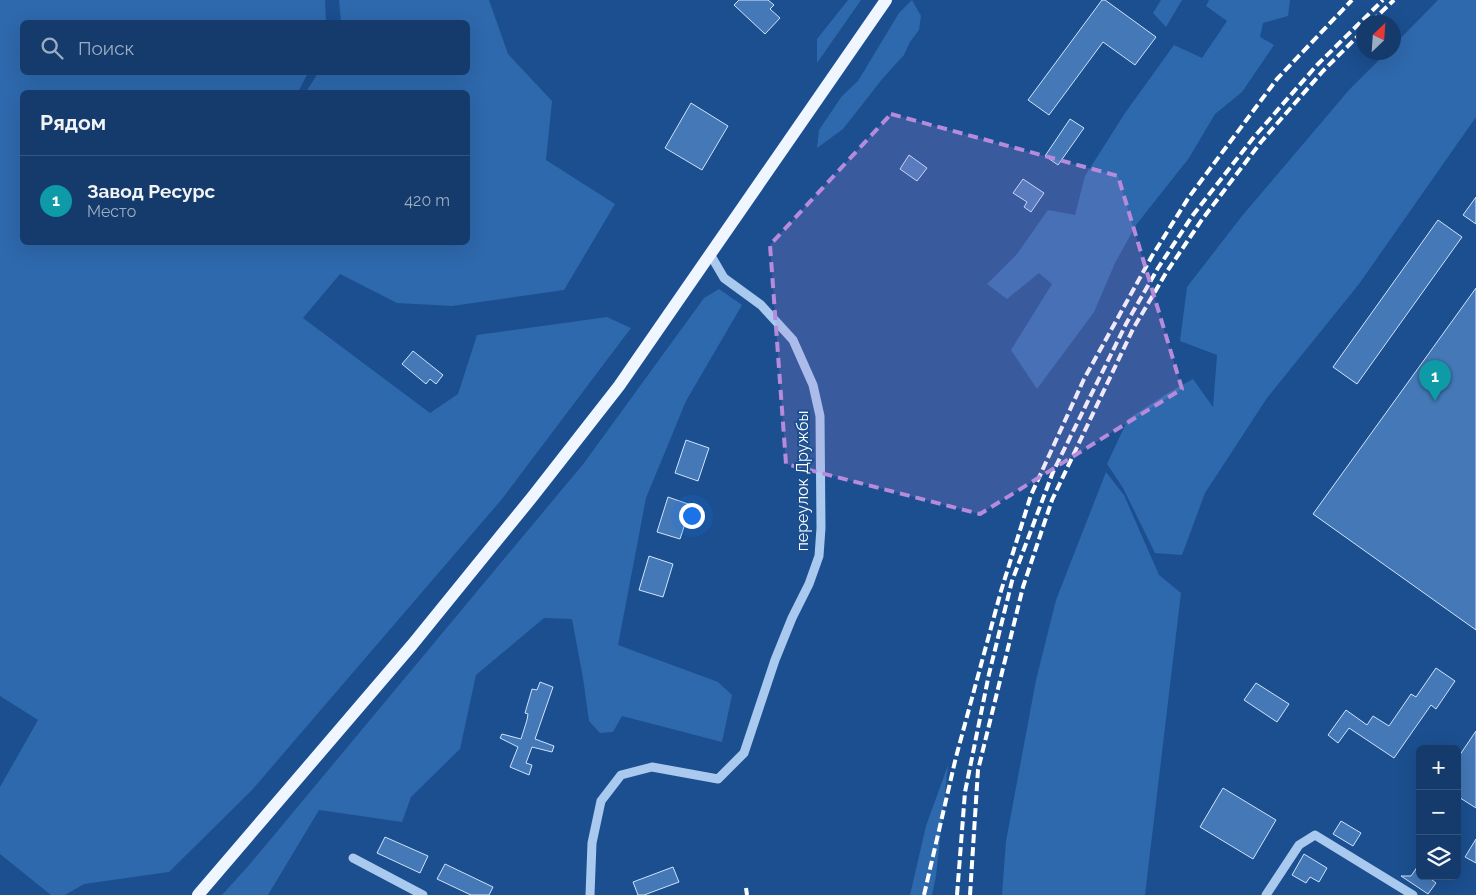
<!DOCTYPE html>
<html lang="ru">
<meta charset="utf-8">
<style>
body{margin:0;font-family:Raleway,sans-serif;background:#214673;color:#f1f3f6}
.controls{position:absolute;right:15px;bottom:15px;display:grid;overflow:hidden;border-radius:8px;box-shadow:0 5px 20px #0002}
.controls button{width:45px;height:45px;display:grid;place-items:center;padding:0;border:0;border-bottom:1px solid #33557e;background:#143b6b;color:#f1f3f6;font:25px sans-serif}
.compass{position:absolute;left:1356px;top:15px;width:45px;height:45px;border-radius:50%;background:#143b6b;box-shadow:0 5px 20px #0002;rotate:25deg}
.you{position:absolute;left:691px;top:515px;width:18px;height:18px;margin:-12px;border:4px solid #fff;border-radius:50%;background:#1a73e8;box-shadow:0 0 0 8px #1a73e833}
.badge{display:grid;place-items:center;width:32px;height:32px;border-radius:50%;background:#ffd166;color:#fff;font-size:16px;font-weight:700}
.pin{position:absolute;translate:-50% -41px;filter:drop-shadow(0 1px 2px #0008)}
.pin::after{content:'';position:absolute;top:26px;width:18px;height:15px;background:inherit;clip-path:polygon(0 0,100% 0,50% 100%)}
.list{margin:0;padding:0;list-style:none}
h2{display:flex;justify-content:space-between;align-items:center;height:65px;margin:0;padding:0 20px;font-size:21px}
h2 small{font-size:16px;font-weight:400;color:#9dadc1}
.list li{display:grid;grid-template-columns:32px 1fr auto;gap:15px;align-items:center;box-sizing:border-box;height:90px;padding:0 20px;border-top:1px solid #33557e}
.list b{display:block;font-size:19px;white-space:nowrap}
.list p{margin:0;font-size:16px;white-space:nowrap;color:#9dadc1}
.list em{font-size:16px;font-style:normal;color:#9dadc1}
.icon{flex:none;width:28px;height:28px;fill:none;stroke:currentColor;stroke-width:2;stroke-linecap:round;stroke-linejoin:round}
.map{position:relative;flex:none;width:1476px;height:895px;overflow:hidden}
.search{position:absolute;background:#143b6b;box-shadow:0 5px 20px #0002;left:20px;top:20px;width:450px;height:55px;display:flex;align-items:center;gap:12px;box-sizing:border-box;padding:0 18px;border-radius:8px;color:#9dadc1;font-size:19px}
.panel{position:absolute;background:#143b6b;box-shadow:0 5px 20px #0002;left:20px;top:90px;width:450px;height:155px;border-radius:8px}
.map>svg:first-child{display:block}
</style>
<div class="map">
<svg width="1476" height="895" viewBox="0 0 1476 895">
<rect width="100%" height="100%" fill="#1b4f8f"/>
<g fill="#2e69ad">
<polygon points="0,0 325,0 326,22 22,22 22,72 308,73 298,92 22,92 22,242 468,242 468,92 306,92 318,73 468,72 468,22 341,22 339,0 489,0 508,54 552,101 546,160 615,204 564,290 452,306 397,303 340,274 303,318 430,413 458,394 477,335 607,317 631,328 502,499 252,790 169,872 84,884 65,895 51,895 0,854 0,787 38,720 0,696"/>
<polygon points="848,0 861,0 817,63 817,39"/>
<polygon points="912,0 921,16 919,30 910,42 904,55 883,78 843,129 817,148 819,130 842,96 858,81 899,13"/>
<polygon points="1161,0 1182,0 1166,27 1153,13"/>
<polygon points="1209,0 1290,0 1288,16 1263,23 1260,37 1274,45 1242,92 1215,114 1189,158 1136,225 1115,263 1094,312 1037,389 1011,350 1052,284 1039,273 1007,299 987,284 1017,254 1048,210 1075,215 1085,176 1125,113 1174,45 1202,58 1227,21 1206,6"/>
<polygon points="1438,0 1476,0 1476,117 1359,284 1267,398 1205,493 1182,555 1155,553 1123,488 1107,464 1128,419 1168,393 1193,379 1213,407 1217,355 1180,341 1187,287 1242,216 1349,90 1386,53 1394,52 1394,45"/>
<polygon points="719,289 742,305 686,401 646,498 618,645 718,682 732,695 722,742 622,716 613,732 600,733 589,721 583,678 572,619 544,618 476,675 460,749 411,797 402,822 319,810 268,895 222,895 250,864 584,463 704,298"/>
<polygon points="1106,472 1124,495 1159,575 1181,593 1145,895 1002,895 1006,841 1036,680 1056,600"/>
<polygon points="948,765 936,876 932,895 910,895 926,826"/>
</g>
<g fill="#4478b7" stroke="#cfe3fa">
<polygon points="739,0 768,0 774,5 770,9 780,18 765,34 734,5"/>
<polygon points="1102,0 1105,0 1156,37 1135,65 1103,42 1049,115 1028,100"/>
<polygon points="691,103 728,126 702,170 665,148"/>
<polygon points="1070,119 1084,128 1058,165 1045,156"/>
<polygon points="909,155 927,168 917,181 900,169"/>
<polygon points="1023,179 1044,193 1031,212 1024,207 1027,202 1013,193"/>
<polygon points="1476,197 1476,224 1463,215"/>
<polygon points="1438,220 1462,237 1357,384 1333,367"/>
<polygon points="1476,288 1476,630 1313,514"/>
<polygon points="413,351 443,375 436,384 430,379 426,384 402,364"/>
<polygon points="686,440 709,448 698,481 675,473"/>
<polygon points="668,497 691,505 680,539 657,532"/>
<polygon points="649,556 673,564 663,597 639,590"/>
<polygon points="1436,668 1455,681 1436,709 1431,705 1394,758 1349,728 1338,743 1328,735 1346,710 1367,725 1373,716 1389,726 1411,694 1416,697"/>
<polygon points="540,682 553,687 535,739 554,746 552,752 532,747 526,763 532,765 529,775 510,767 518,747 500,738 502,734 521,739 527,720 528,714 525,713 532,689 537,690"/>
<polygon points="1256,683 1289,704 1277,722 1244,700"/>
<polygon points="1476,731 1476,808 1457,796 1457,759"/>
<polygon points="1223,788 1276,820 1253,859 1200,827"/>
<polygon points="1341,821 1361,833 1353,846 1333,834"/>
<polygon points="385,837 428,856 420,873 377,853"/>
<polygon points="1476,839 1476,863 1465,857"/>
<polygon points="1304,854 1327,868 1319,882 1310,877 1306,883 1292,875"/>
<polygon points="1420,863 1420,876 1427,876 1436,883 1428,894 1401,876 1411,876"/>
<polygon points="445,864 493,887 489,895 471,895 437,879"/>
<polygon points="673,867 679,882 644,895 638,895 633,882"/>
</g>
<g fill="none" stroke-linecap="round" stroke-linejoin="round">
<g stroke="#a9c9ee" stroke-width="9">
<polyline points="353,858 423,895"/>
<polyline points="590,895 592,843 601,801 621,775 652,767 718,779 744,753 775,660 792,618 809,584 819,556 821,528 820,416 813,385 793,340 761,305 724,278 710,254"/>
<polyline points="1266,895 1299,845 1315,835 1413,895"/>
</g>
<polyline stroke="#f0f6ff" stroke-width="12" points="198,895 412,645 533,496 619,386 886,0"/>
<g stroke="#fff" stroke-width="4" stroke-dasharray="9 4" stroke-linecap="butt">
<polyline points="1371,22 1394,0"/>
<polyline points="746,888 747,895"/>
<polyline points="924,895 956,757 1001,591 1031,495 1084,379 1152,256 1189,197 1277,79 1352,0"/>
<polyline points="957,895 965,792 989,674 1012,581 1053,472 1126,324 1158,268 1193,215 1254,137 1317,65 1383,0"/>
<polyline points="970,895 978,770 1023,587 1052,500 1133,329 1166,273 1201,221 1261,142 1323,71 1364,30"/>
</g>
</g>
<path fill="#b68bdc" fill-opacity="0.2" stroke="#b68bdc" stroke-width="4" stroke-dasharray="10 6" stroke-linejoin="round" d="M891 114 1118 176 1182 389 980 514 786 464 770 245Z"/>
<g text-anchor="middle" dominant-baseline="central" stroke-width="4" stroke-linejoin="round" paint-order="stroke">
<g font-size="16" fill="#fff" stroke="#1b4f8f">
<text transform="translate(802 481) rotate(-90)">переулок Дружбы</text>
</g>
</g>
</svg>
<div class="controls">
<button>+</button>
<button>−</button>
<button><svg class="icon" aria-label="layers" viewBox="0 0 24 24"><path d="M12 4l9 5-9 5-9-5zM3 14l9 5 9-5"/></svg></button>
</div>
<svg class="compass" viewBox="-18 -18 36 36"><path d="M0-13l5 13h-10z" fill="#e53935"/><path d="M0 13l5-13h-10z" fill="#9dadc1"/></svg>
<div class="you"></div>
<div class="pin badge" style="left:1435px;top:401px;background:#0f9aa8">1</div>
<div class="search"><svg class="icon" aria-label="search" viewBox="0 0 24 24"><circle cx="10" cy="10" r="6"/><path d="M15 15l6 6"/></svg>Поиск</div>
<section class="panel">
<h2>Рядом<small></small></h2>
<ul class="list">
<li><span class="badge" style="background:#0f9aa8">1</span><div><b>Завод Ресурс</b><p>Место</p></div><em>420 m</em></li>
</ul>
</section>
</div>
